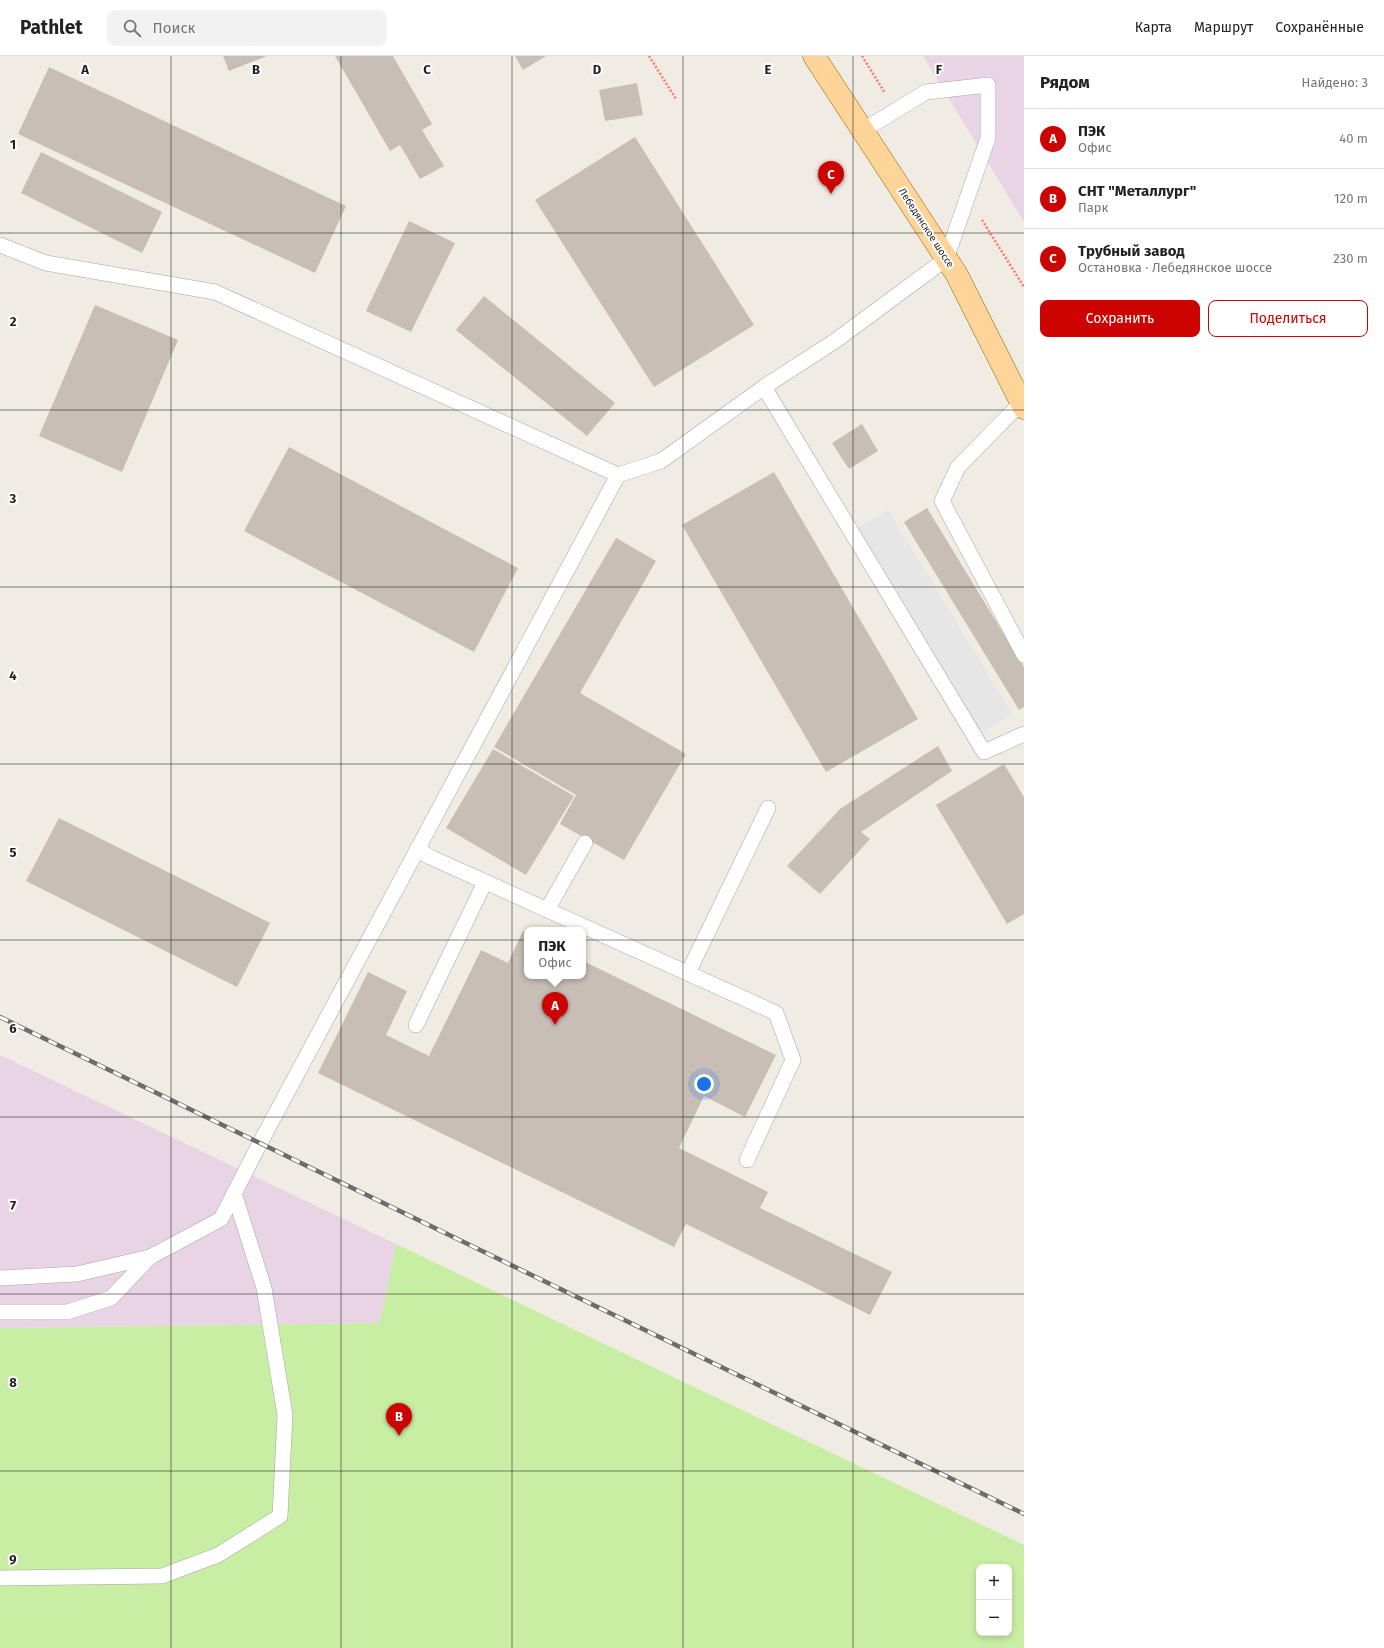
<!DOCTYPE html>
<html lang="ru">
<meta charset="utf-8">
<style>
body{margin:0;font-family:"Fira Sans",sans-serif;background:#f2f2f2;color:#222}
.controls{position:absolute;right:12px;bottom:12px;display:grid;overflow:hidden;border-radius:8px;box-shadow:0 2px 6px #0003}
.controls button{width:36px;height:36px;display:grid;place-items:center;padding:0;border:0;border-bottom:1px solid #e0e0e0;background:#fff;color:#222;font:20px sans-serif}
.you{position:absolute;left:704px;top:1028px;width:14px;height:14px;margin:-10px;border:3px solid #fff;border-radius:50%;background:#1a73e8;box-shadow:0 0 0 6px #1a73e833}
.badge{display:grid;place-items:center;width:26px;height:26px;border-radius:50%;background:#cc0300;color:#fff;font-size:13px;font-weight:700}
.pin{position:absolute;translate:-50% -33px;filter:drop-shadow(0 1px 2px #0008)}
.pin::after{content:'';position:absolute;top:21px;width:14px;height:12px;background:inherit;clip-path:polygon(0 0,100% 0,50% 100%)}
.popup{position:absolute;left:524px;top:871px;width:62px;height:52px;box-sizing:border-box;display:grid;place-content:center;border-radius:8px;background:#fff;filter:drop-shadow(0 1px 3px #0005);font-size:13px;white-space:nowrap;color:#767676}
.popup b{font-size:15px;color:#222}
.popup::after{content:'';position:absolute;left:50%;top:100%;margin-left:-8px;border:8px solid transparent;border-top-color:#fff}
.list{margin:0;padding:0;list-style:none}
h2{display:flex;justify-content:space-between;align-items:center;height:52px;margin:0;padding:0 16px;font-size:17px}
h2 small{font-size:13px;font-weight:400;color:#767676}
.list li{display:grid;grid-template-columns:26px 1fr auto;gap:12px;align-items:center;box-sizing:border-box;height:60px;padding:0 16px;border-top:1px solid #e0e0e0}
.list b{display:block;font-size:15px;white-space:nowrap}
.list p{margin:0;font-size:13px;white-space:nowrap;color:#767676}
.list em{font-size:13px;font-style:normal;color:#767676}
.actions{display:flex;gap:8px;padding:12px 16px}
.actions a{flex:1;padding:9px 0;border:1px solid #cc0300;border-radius:8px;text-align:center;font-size:14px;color:#cc0300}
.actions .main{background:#cc0300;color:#fff}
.icon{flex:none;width:22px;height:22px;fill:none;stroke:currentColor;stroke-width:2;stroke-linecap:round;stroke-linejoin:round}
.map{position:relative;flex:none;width:1024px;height:1592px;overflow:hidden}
header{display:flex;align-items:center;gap:24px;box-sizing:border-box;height:56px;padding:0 20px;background:#fff;border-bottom:1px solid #e0e0e0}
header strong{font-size:19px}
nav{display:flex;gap:22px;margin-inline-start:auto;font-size:14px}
.search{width:280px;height:36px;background:#f2f2f2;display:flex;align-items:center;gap:10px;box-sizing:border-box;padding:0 14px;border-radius:8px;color:#767676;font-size:15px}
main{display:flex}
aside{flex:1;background:#fff}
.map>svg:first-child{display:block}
</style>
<header>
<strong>Pathlet</strong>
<div class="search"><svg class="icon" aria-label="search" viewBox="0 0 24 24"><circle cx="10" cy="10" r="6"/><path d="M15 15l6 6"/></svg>Поиск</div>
<nav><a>Карта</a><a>Маршрут</a><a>Сохранённые</a></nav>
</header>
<main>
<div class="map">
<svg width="1024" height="1592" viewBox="0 0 1024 1592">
<rect width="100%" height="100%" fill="#f0ece3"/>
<g fill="#e9d4e5">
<polygon points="923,0 1024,0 1024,166"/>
<polygon points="0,999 396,1188 381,1267 0,1272"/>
</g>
<path fill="#c8eea4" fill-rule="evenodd" d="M396 1188 1024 1489V1592H0V1272L380 1267ZM979 1511H1009V1577H979Z"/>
<polygon fill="#e6e6e6" points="888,454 1012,658 981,677 857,472"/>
<g fill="#c8beb6">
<polygon points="223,0 267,0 229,15"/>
<polygon points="335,0 393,0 432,68 422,74 444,110 420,123 400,89 390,95"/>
<polygon points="515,0 546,0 523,14"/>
<polygon points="49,11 346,150 315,217 18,78"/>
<polygon points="637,27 643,59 605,65 599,34"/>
<polygon points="635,81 754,269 654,331 535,144"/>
<polygon points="41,96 162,156 142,197 21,137"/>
<polygon points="409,165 455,187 411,276 366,255"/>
<polygon points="484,240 615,347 587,380 456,274"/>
<polygon points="95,249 178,284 122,416 39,380"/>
<polygon points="862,368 878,395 849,413 832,387"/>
<polygon points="289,391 518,512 474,596 244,475"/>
<polygon points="774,416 918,663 826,716 682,469"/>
<polygon points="927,452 1024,611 1024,651 1019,654 904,466"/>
<polygon points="616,482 656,505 580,637 686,698 624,804 560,768 576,739 494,691"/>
<polygon points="938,690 952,715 861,776 870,783 820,838 787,810 840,753"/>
<polygon points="493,693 574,740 526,819 446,772"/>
<polygon points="1004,708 1024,741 1024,858 1007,868 936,749"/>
<polygon points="59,762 270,867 237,931 26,825"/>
<polygon points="523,875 527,877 527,920 583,920 583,905 776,999 745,1061 704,1040 679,1092 768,1136 760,1152 892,1216 870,1259 686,1168 674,1191 318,1017 368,916 407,935 386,979 429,1000 481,894 508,907"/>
</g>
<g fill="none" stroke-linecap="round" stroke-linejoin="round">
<defs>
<g id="lane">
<polyline points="0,189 46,207 215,236 618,419"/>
<polyline points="764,331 984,696 1024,678"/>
<polyline points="1021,347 958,411 942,445 1024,599"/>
<polyline points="417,793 430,801 776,957 793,1004 747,1104"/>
<polyline points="547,854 585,787"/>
<polyline points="688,917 768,752"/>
<polyline points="416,969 485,826"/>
<polyline points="0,1222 77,1218 150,1201 221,1163 260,1087 618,419 661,405 764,331 835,285 946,203 988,82 988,29 926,36 862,75"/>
<polyline points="0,1256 67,1256 111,1242 150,1201"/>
<polyline points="0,1522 162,1520 218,1499 280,1460 285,1359 264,1232 234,1137"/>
</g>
<polyline id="primary" points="814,0 957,219 1024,352"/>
</defs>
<use href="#lane" stroke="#a5a5a5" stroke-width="16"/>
<use href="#primary" stroke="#986800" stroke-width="23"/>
<g stroke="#ff7765" stroke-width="2.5" stroke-dasharray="2 2" stroke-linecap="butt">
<polyline points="649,0 676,43"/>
<polyline points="862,0 885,37"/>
<polyline points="982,164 1024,231"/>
</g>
<use href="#lane" stroke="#fff" stroke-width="15"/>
<use href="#primary" stroke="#ffd499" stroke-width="22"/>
<defs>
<polyline id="rail" points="0,961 1024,1458"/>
</defs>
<use href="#rail" stroke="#6c6c6c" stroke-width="4.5"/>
<use href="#rail" stroke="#fff" stroke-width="3" stroke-dasharray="9" stroke-linecap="butt"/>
</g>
<path fill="none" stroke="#1e1e1e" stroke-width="1" stroke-opacity="0.55" d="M171 0V1592M341 0V1592M512 0V1592M683 0V1592M853 0V1592M0 177H1024M0 354H1024M0 531H1024M0 708H1024M0 884H1024M0 1061H1024M0 1238H1024M0 1415H1024"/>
<g text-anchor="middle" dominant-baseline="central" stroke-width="4" stroke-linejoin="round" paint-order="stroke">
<g font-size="10" fill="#1e1e1e" stroke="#fff">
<text transform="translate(926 172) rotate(57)">Лебедянское шоссе</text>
</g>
</g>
<g font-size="13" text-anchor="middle" font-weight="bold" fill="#1e1e1e" stroke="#fff" stroke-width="4" stroke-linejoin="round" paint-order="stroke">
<text x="85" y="18">A</text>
<text x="256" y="18">B</text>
<text x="427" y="18">C</text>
<text x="597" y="18">D</text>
<text x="768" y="18">E</text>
<text x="939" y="18">F</text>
<text x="13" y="93">1</text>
<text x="13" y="270">2</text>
<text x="13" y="447">3</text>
<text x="13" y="624">4</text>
<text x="13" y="801">5</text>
<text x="13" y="977">6</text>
<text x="13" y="1154">7</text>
<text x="13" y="1331">8</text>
<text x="13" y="1508">9</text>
</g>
</svg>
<div class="controls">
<button>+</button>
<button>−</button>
</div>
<div class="you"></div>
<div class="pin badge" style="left:555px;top:969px">A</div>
<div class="popup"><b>ПЭК</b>Офис</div>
<div class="pin badge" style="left:399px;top:1380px">B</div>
<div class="pin badge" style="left:831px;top:138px">C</div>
</div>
<aside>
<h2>Рядом<small>Найдено: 3</small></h2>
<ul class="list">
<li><span class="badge">A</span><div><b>ПЭК</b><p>Офис</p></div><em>40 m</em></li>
<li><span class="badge">B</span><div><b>СНТ &quot;Металлург&quot;</b><p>Парк</p></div><em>120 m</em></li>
<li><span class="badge">C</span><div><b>Трубный завод</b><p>Остановка · Лебедянское шоссе</p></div><em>230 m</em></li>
</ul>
<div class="actions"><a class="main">Сохранить</a><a>Поделиться</a></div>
</aside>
</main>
